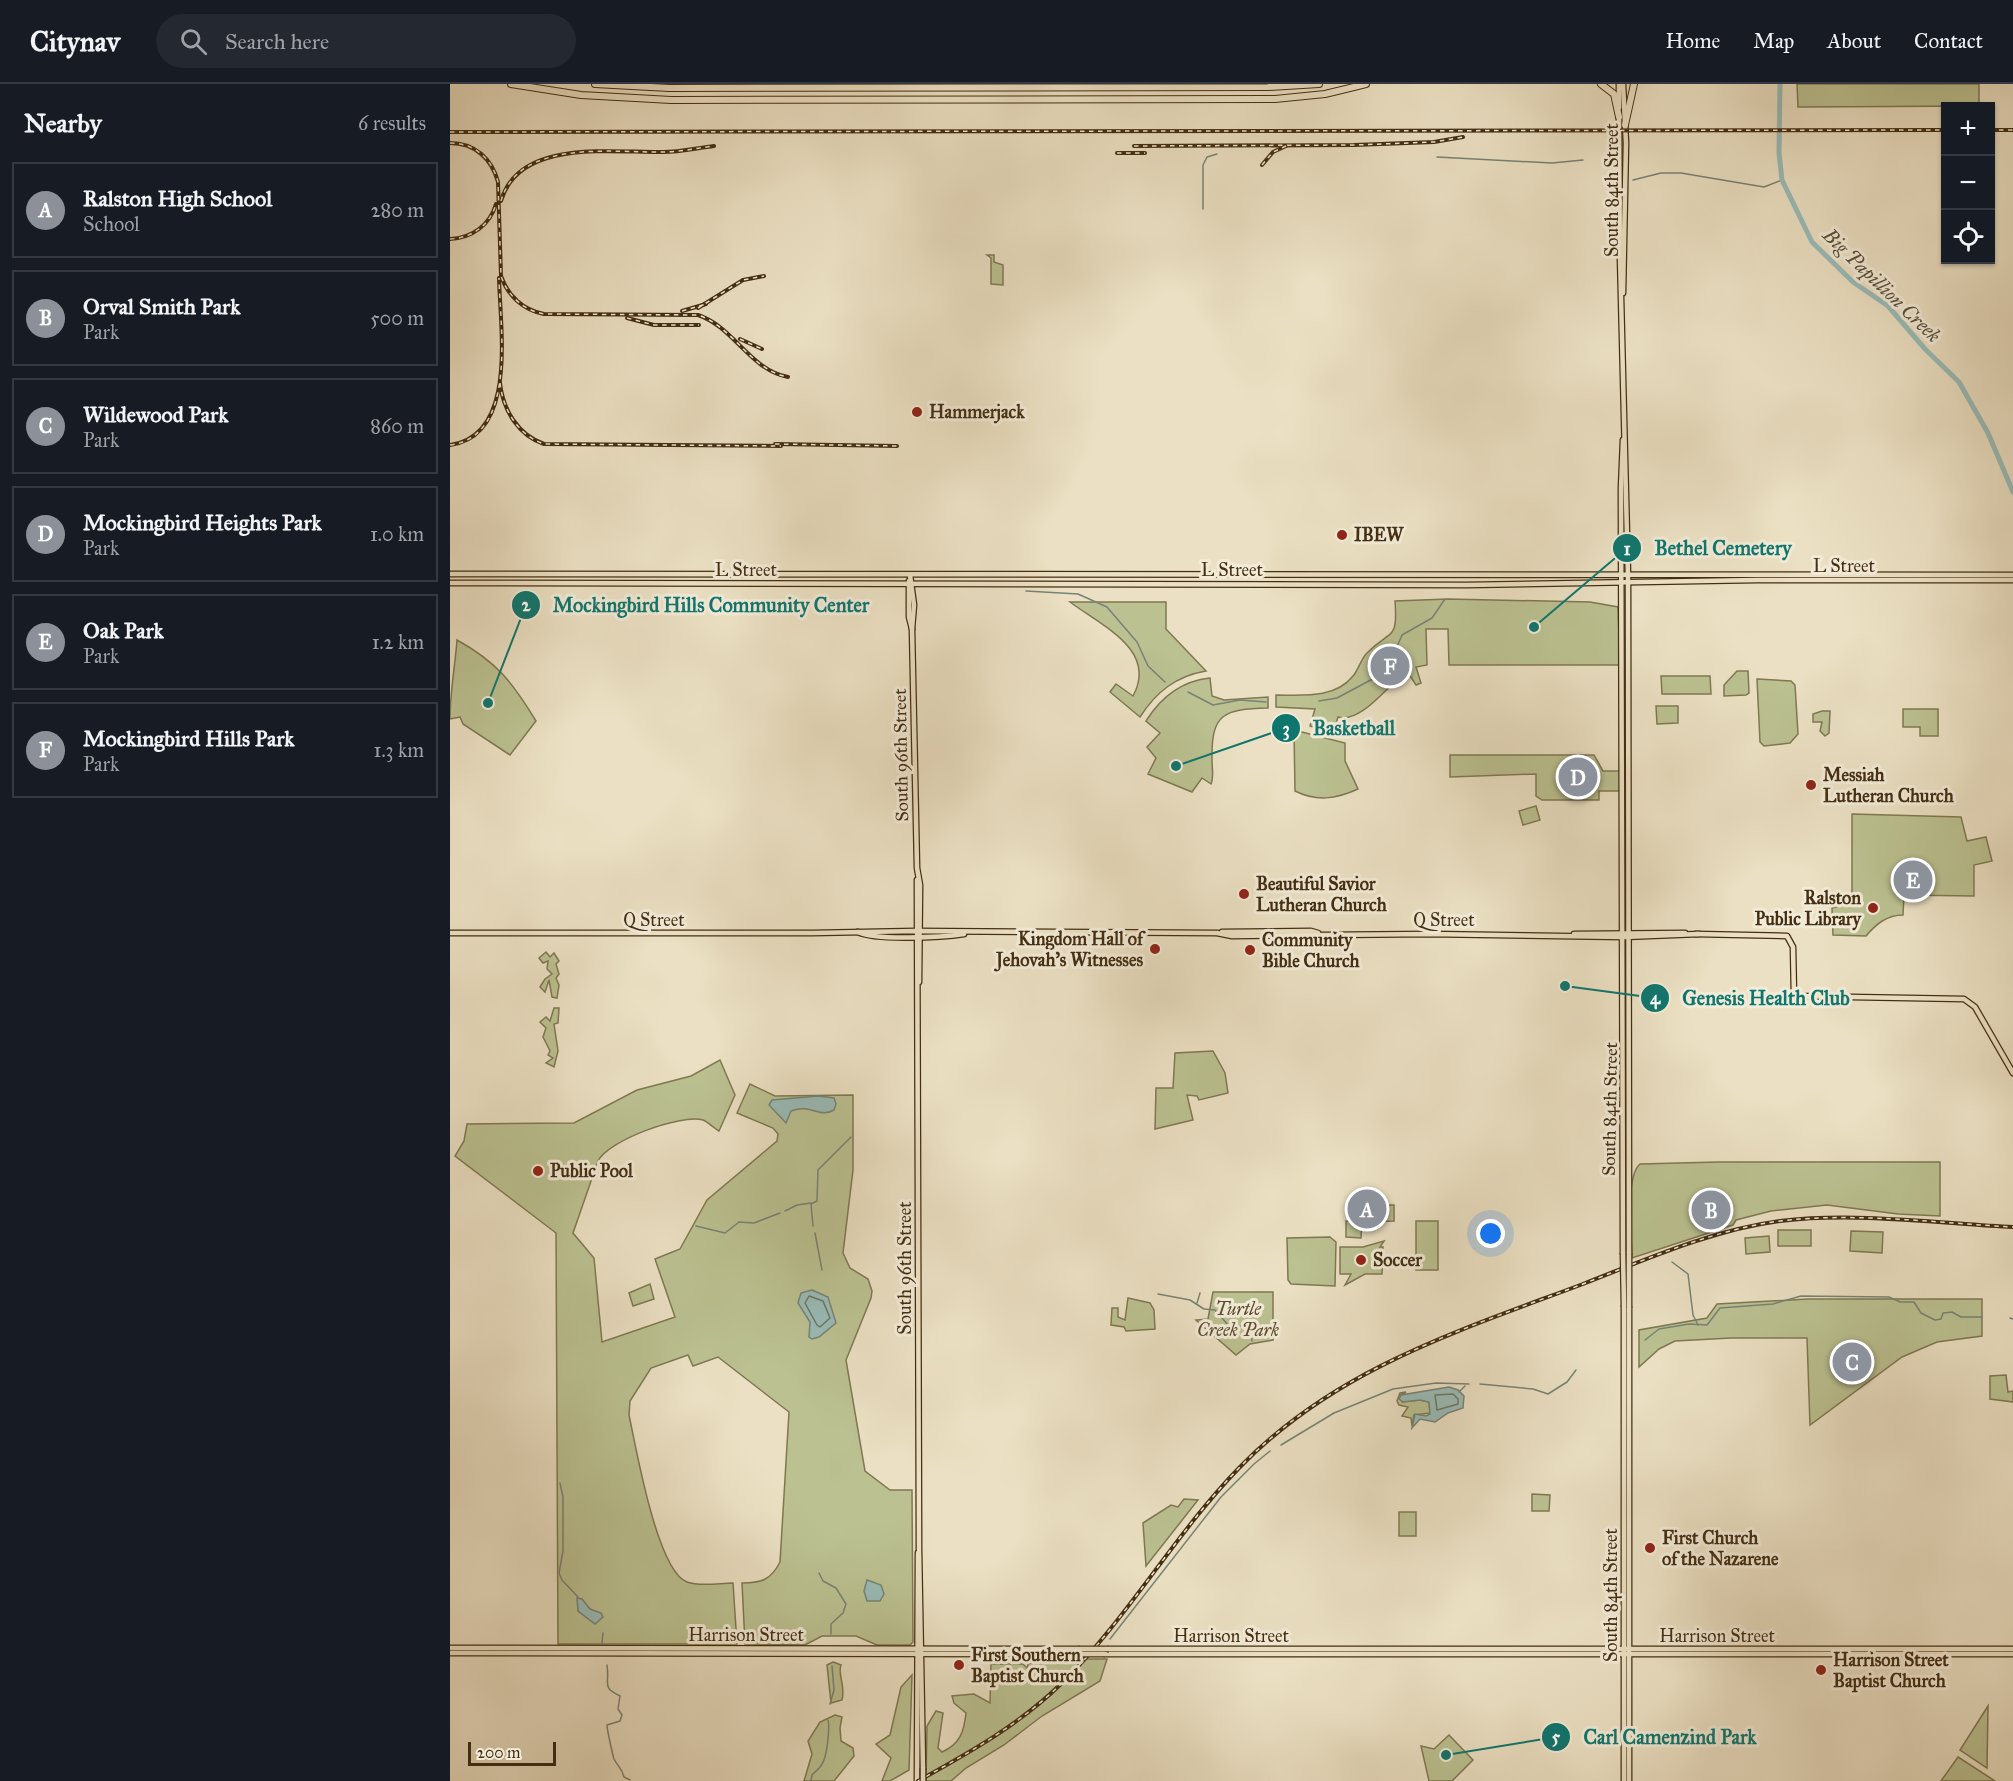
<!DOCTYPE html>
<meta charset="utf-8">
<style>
body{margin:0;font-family:"IM FELL Great Primer",serif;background:#242831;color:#f1f3f6}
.controls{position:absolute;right:18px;top:18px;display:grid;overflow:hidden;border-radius:0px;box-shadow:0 2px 4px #0004}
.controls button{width:54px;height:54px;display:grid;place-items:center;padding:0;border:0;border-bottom:2px solid #363941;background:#171b24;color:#f1f3f6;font:30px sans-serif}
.scale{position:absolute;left:18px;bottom:15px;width:88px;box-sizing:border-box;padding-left:6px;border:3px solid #432e12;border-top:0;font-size:16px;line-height:21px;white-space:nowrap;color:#432e12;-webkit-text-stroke:4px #f2ebd8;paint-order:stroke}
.you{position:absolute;left:1041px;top:1150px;width:21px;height:21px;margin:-15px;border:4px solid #fff;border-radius:50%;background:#1a73e8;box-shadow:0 0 0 9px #1a73e833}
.badge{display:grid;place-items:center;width:39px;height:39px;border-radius:50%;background:#8c9099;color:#fff;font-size:20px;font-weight:700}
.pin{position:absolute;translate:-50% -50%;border:3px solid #fff;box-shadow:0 2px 6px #0006}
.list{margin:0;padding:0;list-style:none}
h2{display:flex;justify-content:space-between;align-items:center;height:78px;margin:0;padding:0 24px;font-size:26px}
h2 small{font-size:20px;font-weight:400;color:#9ea1a6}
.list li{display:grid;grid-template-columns:39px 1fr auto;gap:18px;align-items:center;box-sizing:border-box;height:96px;margin:0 12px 12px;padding:0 12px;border:2px solid #363941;border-radius:0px}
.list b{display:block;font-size:22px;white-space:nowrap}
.list p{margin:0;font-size:20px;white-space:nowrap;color:#9ea1a6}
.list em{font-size:20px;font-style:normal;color:#9ea1a6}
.icon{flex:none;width:33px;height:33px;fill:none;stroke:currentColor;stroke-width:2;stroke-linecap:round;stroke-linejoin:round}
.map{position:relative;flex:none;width:1563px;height:1697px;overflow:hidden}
header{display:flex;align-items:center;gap:36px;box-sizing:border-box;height:84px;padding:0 30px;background:#171b24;border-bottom:2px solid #363941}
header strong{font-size:28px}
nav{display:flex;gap:33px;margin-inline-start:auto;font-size:21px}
.search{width:420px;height:54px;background:#242831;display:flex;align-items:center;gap:15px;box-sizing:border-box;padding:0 21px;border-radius:33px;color:#9ea1a6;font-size:22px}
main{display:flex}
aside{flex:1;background:#171b24}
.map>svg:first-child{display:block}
</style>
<header>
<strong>Citynav</strong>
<div class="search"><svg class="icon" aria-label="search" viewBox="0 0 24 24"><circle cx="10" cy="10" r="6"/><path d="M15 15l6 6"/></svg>Search here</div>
<nav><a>Home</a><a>Map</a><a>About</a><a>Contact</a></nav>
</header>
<main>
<aside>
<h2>Nearby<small>6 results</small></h2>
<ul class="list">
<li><span class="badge">A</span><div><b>Ralston High School</b><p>School</p></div><em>280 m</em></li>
<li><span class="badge">B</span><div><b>Orval Smith Park</b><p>Park</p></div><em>500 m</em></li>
<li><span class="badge">C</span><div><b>Wildewood Park</b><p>Park</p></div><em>860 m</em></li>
<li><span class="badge">D</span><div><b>Mockingbird Heights Park</b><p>Park</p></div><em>1.0 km</em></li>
<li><span class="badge">E</span><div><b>Oak Park</b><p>Park</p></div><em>1.2 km</em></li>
<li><span class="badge">F</span><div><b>Mockingbird Hills Park</b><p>Park</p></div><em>1.3 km</em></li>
</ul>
</aside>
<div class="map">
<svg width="1563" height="1697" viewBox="0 0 1563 1697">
<rect width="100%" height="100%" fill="#ebe0c3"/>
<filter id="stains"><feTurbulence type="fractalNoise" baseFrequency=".00333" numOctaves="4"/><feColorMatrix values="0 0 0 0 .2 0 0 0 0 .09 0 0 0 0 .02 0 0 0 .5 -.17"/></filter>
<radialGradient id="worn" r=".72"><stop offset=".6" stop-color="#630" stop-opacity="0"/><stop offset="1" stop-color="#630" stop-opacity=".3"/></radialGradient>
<g fill="#bbc191" stroke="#7f7852" stroke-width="1.5">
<polygon points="1347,0 1529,0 1529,22 1348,23"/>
<polygon points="537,171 544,171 544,178 553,181 553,201 541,200 541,174"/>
<path d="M998 515 1140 518 1168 523 1170 581H999L998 545H976L977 581 966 583 971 599 966 601 957 587C939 600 911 640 888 633L883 649 860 642 865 625 826 623V611C852 611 885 615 903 592 909 585 911 574 918 568 941 545 948 557 945 517Z"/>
<path d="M620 518H716V545L756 587C726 592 706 608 690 633L660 608 666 600 683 612C708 566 652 542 620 518Z"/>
<path d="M7 556C47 578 63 599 86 637L60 671 13 640 10 633 0 635C0 608 5 583 7 556Z"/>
<polygon points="1287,587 1298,587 1299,609 1296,611 1274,612 1274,601"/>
<polygon points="1211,592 1260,592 1261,610 1212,610"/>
<path d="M760 594 762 612 774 616 818 613V624C774 625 761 629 762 676 762 684 764 693 761 700L752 694 742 708 698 690 706 674 697 663 710 649 696 637C711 613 731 597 760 594Z"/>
<polygon points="1307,595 1341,597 1345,601 1348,650 1340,659 1314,662 1310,658"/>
<polygon points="1206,622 1228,622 1228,639 1207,640"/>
<polygon points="1453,625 1488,625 1488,652 1470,652 1470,643 1453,643"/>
<polygon points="1372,627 1380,627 1379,649 1375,652 1370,647 1372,638 1363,638 1363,630"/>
<path d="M844 646 895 659V677L908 705C886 715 867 718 845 707Z"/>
<polygon points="1000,671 1144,671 1153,687 1170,687 1170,707 1149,707 1149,716 1092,716 1086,712 1086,690 1000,693"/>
<polygon points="1086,722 1090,736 1073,741 1069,727"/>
<path d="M1402 730 1511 733 1517 757 1536 753 1542 777 1524 781V812L1454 811 1453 831C1437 831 1426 840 1416 852L1383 851 1382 824 1393 821 1385 812 1402 811Z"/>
<polygon points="96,868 100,873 104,869 109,877 106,880 109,890 106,894 109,901 107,914 102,913 99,896 95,908 90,903 95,895 102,890 97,885 98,877 93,879 89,874"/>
<polygon points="104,924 109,924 108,939 104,940 108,967 104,983 96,979 103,974 98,971 100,967 93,953 96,944 90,938 96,933 100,937"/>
<polygon points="763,967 775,989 778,1009 749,1016 747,1012 737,1011 743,1036 705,1045 706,1004 723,1004 725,969"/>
<path d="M270 976 285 1011 269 1047C264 1044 258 1038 253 1036 230 1030 159 1056 148 1077L123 1149 144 1174 152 1258 225 1233 205 1175 230 1165 257 1116 327 1057 328 1050 323 1044 287 1029 300 1000 325 1012 403 1011V1086L393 1169 400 1184 418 1195 422 1207 421 1214 396 1276 415 1387 440 1406H462L463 1558 460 1561H427L406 1552H372L355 1561 295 1560 292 1499C311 1499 321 1496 330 1478L339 1328 268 1273 243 1282 238 1271 201 1284 180 1317 179 1331C186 1363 207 1487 237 1498 250 1503 270 1499 283 1499L287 1560H108L106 1149 5 1072 14 1057 17 1040 124 1039 187 1006 241 992Z"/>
<path d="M1268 1078H1490V1132L1448 1130 1377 1121 1321 1127 1286 1136 1283 1141 1182 1174C1182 1153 1175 1092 1190 1080Z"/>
<polygon points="917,1121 944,1121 944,1137 917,1138"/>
<polygon points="896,1137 912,1137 911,1154 896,1153"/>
<rect x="966" y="1137" width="22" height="49"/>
<rect x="1328" y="1146" width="33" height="16"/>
<polygon points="1401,1147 1433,1148 1432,1169 1400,1167"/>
<polygon points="1319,1152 1320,1168 1296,1170 1295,1154"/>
<polygon points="880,1153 886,1158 885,1202 841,1200 838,1196 837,1154"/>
<polygon points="934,1157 930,1163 933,1163 932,1190 915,1190 895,1201 901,1190 890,1190 890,1163 913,1163"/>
<polygon points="200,1200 204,1215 183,1222 179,1209"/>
<polygon points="763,1208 823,1208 823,1256 800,1260 786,1271 746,1236 758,1235"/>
<polygon points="678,1214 700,1219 704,1226 705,1245 676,1247 674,1243 661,1241 662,1224 668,1224 668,1233 675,1236"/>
<polygon points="1358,1215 1532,1215 1532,1252 1487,1258 1452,1273 1360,1341 1357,1254 1281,1254 1225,1257 1209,1265 1189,1283 1189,1246 1257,1234 1267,1220"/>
<polygon points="1556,1291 1558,1308 1563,1307 1563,1318 1540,1315 1540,1292"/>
<polygon points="956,1308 951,1311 952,1318 970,1316 979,1318 980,1329 964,1331 962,1342 961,1334 952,1332 958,1323 949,1321 947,1317 950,1309"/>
<polygon points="1082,1410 1100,1411 1099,1427 1082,1427"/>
<polygon points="734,1415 748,1416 696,1482 693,1439 721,1421 728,1423"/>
<rect x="949" y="1428" width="17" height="24"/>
<path d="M591 1575H657L650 1597 592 1632 554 1661 516 1684 501 1697H476L477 1642 486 1627 493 1629 488 1664 492 1668C510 1660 514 1648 516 1629L504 1619 502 1612 524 1610 540 1619 541 1580H573L577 1584 578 1580Z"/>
<path d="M383 1578 391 1581C387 1589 396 1602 392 1616L381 1619 377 1581Z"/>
<polygon points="462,1591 459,1686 440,1697 432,1697 441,1674 426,1660 440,1651 451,1603"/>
<polygon points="1538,1622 1537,1684 1510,1666"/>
<polygon points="385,1631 392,1633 390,1644 391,1657 403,1664 404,1672 384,1697 354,1697 362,1670 358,1657 370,1638"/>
<polygon points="999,1651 1023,1676 1002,1697 979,1697 971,1662 984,1665"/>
<polygon points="1508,1673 1545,1697 1491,1697"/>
</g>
<g fill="#99bcb8" stroke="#778376" stroke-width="1.5">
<path d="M368 1012 384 1014 386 1020 384 1026C369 1035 362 1019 341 1027L336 1039 319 1021 322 1016Z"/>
<polygon points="362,1206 378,1213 386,1239 369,1253 362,1255 359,1253 360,1238 348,1219 351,1209"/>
<polygon points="999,1303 1008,1306 1014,1312 1013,1324 998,1329 985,1338 970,1335 962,1344 965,1330 976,1332 980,1330 979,1318 970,1316 953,1318 949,1315 951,1311"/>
<polygon points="417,1496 431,1501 434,1510 430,1517 417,1517 414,1507"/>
<polygon points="127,1514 132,1515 140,1525 151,1529 153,1533 145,1540 128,1527"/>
</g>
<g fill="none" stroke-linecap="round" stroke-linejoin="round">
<g stroke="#6e7565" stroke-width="1.5">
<polygon points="359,1212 373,1217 380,1234 370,1243 367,1241 355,1219"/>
<polygon points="1003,1310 1008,1315 1008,1320 987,1326 985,1311"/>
</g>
<g stroke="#778376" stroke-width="1.5">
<polyline points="987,73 1102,79 1133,76"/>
<polyline points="1183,96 1211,89 1231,89 1314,103 1332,96"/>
<polyline points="753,125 753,81 757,73 767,70"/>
<polyline points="576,507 628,510 657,523 687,558 698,582 715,598"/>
<polyline points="738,608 763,621 790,616 816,618"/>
<polyline points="869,617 887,614 932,590 941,577 952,551 982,534 995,515"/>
<polyline points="335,1127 347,1121 361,1119"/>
<polyline points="246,1142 275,1149 289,1138 304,1139 330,1129"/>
<polyline points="363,1142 361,1120 367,1117 368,1086 401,1053"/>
<polyline points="365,1149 372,1186"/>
<polyline points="1222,1178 1238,1190 1243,1231 1248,1241"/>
<polyline points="708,1210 740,1216 754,1225 765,1226 779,1242 791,1242 801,1249 802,1257"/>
<polyline points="747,1219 750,1209"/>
<polyline points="1560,1234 1563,1235"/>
<polyline points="1195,1256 1209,1245 1239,1240 1257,1241 1270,1224 1323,1220 1351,1212 1439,1213 1450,1218 1464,1218 1471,1229 1485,1236 1491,1235 1493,1229 1502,1228 1511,1233 1532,1233"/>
<polyline points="1030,1300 1083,1305 1098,1310 1117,1298 1126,1286"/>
<polyline points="1009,1308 1015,1302"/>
<polyline points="831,1361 884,1329 943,1305 986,1299 1019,1300"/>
<polyline points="110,1399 113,1413 113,1467 109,1489 112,1496 128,1513"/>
<polyline points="369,1489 373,1497 386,1504 396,1520 393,1529 381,1540 381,1550"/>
<polyline points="660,1555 771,1413 804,1380 820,1367"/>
<polyline points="152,1559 153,1549"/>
<path d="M157 1581C160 1601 151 1603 170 1612L168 1625 172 1631 170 1637 157 1641C157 1646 163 1672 164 1675 168 1683 172 1684 174 1693L180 1696"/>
<polyline points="380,1620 384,1606 382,1582"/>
<path d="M361 1697 362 1691C365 1687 370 1685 372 1680 377 1673 380 1644 378 1636"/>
</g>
<polyline stroke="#99bcb8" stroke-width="5" points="1330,0 1329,69 1332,96 1362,158 1403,198 1438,222 1475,265 1509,298 1538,349 1563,408"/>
<defs>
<g id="major">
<polyline points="1169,0 1169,24"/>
<polyline points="1169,32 1170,173 1178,492 1179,1169"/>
<polyline points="1173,209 1176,59 1173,0"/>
<polyline points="1173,356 1171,404 1173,1169"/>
<polyline points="0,490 1563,491"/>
<polyline points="460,491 464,521 462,545 467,784 470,801 469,898"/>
<polyline points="459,497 459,533 462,545"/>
<polyline points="0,499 1017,501 1307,496 1563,496"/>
<polyline points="467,796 469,1465 473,1684"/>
<path d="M408 848C425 857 494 853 514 850"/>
<polyline points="772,848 861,847 868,849"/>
<polyline points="0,849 362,849 466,847 767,849 782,852 980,850 1174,853 1249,850"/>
<polyline points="1124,850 1235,849"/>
<polyline points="1246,850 1337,852 1343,863 1344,912 1514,915 1525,923 1563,989"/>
<polyline points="1174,1223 1174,1697"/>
<polyline points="0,1564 628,1565"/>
<polyline points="659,1565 1563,1565"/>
<polyline points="0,1569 624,1570"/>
<polyline points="655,1570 1563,1570"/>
<polyline points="467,1697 468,1469"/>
<polyline points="1179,1697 1179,1224"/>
</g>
<g id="highway">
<polyline points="61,0 131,11 221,16 825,15 875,10 916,0"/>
<polyline points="145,0 219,4 818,3 869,0"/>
<polyline points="1151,0 1164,10 1169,33"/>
<polyline points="1175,41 1184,0"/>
</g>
</defs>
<use href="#major" stroke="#432e12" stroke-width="7"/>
<use href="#highway" stroke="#432e12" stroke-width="8"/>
<use href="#major" stroke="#ebe0c3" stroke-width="4.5"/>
<use href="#highway" stroke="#ebe0c3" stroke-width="6"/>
<defs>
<g id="rail">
<polyline points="1540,46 1563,46"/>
<polyline points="0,48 1496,46"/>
<path d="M0 59C25 59 42 75 48 98L51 192C58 212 73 226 94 230L248 231C284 243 300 286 338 293"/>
<polyline points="684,62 904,61 984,58 1013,53"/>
<polyline points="667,69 695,69"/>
<polyline points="812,81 823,68 836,62"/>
<path d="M51 117C69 54 163 69 213 68 230 68 247 64 264 62"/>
<path d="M0 155C22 154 40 141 46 120"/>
<polyline points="248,224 293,196 314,192"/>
<polyline points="232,227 256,220"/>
<polyline points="177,234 204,241 249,241"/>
<polyline points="290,255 312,265"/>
<path d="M50 299C53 326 68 351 94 360L331 362"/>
<polyline points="325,360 447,362"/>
<path d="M0 361C68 352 50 244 49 194"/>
<path d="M468 1697C520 1668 569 1641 612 1599 678 1534 724 1451 789 1384 885 1285 1008 1247 1133 1200 1197 1175 1262 1146 1330 1137 1405 1128 1488 1139 1563 1143"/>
</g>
</defs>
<use href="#rail" stroke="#432e12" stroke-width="4"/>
<use href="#rail" stroke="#f2ebd8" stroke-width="1.5" stroke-dasharray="4.5" stroke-linecap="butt"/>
<defs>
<g id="major-bridge">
<polyline points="1173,1169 1174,1223"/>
<polyline points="1179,1169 1179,1224"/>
<polyline points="628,1565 659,1565"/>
<polyline points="624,1570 655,1570"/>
<polyline points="473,1697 473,1684"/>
</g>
</defs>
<use href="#major-bridge" stroke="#432e12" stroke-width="7" stroke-linecap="butt"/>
<use href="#major-bridge" stroke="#ebe0c3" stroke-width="4.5"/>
</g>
<g fill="#8f2418" stroke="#f2ebd8" stroke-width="2">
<circle cx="467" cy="328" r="6"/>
<circle cx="892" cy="451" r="6"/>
<circle cx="1361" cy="701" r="6"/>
<circle cx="794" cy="810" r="6"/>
<circle cx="1423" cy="824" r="6"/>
<circle cx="705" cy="865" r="6"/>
<circle cx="800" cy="866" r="6"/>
<circle cx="88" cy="1087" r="6"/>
<circle cx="911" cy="1176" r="6"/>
<circle cx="1200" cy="1464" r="6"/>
<circle cx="509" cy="1581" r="6"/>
<circle cx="1371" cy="1586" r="6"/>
</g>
<g text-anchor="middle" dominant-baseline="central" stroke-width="6" stroke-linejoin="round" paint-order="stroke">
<g font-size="18" fill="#432e12" stroke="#f2ebd8">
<text transform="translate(1162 106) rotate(-90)">South 84th Street</text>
<text x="1394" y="482">L Street</text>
<text x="296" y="486">L Street</text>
<text x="782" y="486">L Street</text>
<text transform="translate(451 671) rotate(-91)">South 96th Street</text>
<text x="204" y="836">Q Street</text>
<text x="994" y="836">Q Street</text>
<text transform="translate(1160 1025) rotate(-89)">South 84th Street</text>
<text transform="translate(455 1184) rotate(-90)">South 96th Street</text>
<text transform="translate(1161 1511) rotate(-90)">South 84th Street</text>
<text x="296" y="1551">Harrison Street</text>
<text x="781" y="1552">Harrison Street</text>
<text x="1267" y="1552">Harrison Street</text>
</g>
<g font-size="18" font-weight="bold" fill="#432e12" stroke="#f2ebd8" text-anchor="start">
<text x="479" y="328">Hammerjack</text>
<text x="904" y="451">IBEW</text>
<text x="1373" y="691">Messiah<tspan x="1373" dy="21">Lutheran Church</tspan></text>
<text x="806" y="800">Beautiful Savior<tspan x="806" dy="21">Lutheran Church</tspan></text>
<text x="1411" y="814" text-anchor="end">Ralston<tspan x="1411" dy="21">Public Library</tspan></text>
<text x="693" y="855" text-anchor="end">Kingdom Hall of<tspan x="693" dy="21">Jehovah's Witnesses</tspan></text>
<text x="812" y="856">Community<tspan x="812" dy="21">Bible Church</tspan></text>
<text x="100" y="1087">Public Pool</text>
<text x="923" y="1176">Soccer</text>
<text x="1212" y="1454">First Church<tspan x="1212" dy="21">of the Nazarene</tspan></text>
<text x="521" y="1571">First Southern<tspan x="521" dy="21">Baptist Church</tspan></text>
<text x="1383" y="1576">Harrison Street<tspan x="1383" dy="21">Baptist Church</tspan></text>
</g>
<g font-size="18" font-style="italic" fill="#5b4b2b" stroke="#f2ebd8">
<text x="788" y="1225">Turtle<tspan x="788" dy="21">Creek Park</tspan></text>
</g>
<g font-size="20" font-style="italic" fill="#58523c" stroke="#f2ebd8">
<text transform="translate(1432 201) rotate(44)">Big Papillion Creek</text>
</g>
</g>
<path fill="none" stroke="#0f766e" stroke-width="2" d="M1084 543L1177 464M38 619L76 521M726 682L836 644M1115 902L1205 914M996 1671L1106 1653"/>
<g fill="#0f766e" stroke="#f2ebd8" stroke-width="2">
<circle cx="1084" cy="543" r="6"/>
<circle cx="38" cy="619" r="6"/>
<circle cx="726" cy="682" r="6"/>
<circle cx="1115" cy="902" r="6"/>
<circle cx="996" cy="1671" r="6"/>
<circle cx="1177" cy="464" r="15"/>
<circle cx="76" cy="521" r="15"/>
<circle cx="836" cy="644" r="15"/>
<circle cx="1205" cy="914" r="15"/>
<circle cx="1106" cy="1653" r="15"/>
</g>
<g font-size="18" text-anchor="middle" font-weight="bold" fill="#fff">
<text x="1177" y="471">1</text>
<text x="76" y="527">2</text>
<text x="836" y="651">3</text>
<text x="1205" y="920">4</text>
<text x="1106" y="1659">5</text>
</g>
<g font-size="20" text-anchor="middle" font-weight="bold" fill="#0f766e" stroke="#f2ebd8" stroke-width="6" stroke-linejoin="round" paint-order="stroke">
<text x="1273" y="471">Bethel Cemetery</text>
<text x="261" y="528">Mockingbird Hills Community Center</text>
<text x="904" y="651">Basketball</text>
<text x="1316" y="921">Genesis Health Club</text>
<text x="1220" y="1660">Carl Camenzind Park</text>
</g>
<rect width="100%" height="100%" filter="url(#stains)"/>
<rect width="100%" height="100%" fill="url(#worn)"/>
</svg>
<div class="controls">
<button>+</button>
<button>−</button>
<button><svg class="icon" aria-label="locate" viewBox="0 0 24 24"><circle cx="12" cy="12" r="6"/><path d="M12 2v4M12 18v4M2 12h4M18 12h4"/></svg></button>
</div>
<div class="scale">200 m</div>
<div class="you"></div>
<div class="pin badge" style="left:917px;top:1125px">A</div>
<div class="pin badge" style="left:1261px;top:1126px">B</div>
<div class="pin badge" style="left:1402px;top:1278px">C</div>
<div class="pin badge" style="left:1128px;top:693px">D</div>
<div class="pin badge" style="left:1463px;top:796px">E</div>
<div class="pin badge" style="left:940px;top:582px">F</div>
</div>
</main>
